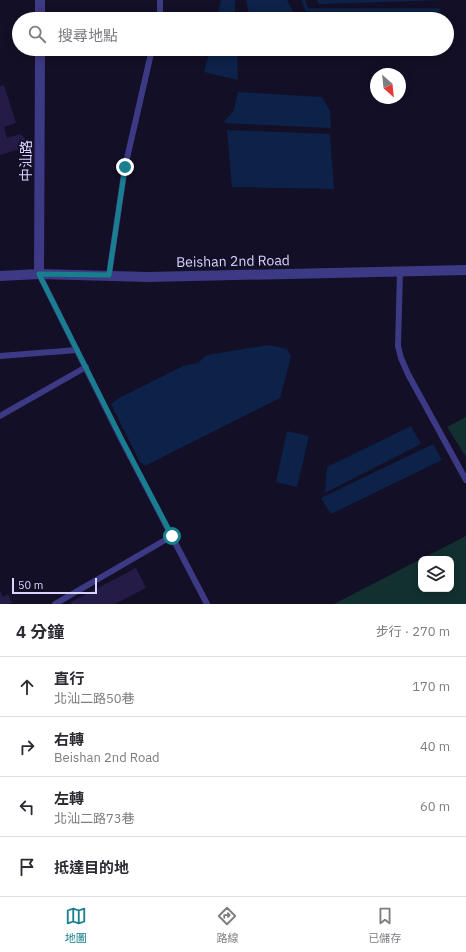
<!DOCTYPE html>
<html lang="zh-TW">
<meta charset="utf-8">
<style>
body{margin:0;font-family:"IBM Plex Sans","Noto Sans TC",sans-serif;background:#f7f7f7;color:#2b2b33}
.controls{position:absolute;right:12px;bottom:12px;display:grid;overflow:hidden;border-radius:8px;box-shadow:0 2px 10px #0003}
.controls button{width:36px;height:36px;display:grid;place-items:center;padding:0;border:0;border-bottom:1px solid #e1e1e2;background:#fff;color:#2b2b33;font:20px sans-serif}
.compass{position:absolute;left:370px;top:68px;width:36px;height:36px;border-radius:50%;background:#fff;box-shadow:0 2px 10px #0003;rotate:153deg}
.scale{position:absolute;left:12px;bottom:10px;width:85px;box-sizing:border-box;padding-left:4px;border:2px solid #d9d4ff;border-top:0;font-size:11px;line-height:14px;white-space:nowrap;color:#d9d4ff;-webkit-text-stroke:3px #130f26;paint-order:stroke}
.stop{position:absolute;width:12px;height:12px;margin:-9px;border:3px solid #187f8f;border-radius:50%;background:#fff}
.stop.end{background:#187f8f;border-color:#fff;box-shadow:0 1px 4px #0008}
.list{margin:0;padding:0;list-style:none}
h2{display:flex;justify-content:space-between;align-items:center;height:52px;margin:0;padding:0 16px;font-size:17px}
h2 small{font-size:13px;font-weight:400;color:#7c7c81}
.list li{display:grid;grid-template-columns:26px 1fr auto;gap:12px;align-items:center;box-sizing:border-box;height:60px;padding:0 16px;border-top:1px solid #e1e1e2}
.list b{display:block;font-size:15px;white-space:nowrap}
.list p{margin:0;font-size:13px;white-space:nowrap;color:#7c7c81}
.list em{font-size:13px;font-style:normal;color:#7c7c81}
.icon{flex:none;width:22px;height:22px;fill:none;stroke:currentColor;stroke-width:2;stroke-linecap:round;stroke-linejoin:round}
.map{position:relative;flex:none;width:466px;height:604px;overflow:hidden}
.search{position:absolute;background:#fff;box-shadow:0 2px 10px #0003;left:12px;right:12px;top:12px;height:44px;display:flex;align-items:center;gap:10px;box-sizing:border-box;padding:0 14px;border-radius:22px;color:#7c7c81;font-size:15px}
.sheet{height:292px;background:#fff}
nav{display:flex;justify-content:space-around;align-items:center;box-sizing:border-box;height:56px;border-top:1px solid #e1e1e2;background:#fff;font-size:11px;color:#7c7c81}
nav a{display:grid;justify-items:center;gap:2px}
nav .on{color:#187f8f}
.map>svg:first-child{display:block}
</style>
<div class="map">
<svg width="466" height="604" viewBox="0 0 466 604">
<rect width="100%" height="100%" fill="#130f26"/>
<g fill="#12302f">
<polygon points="466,417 466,457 447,427"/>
<polygon points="466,536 466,604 334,604 421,559 421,589 451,589 451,559 421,559"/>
</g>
<g fill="#0c2248">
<polygon points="221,0 235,0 235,19 217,19"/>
<polygon points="246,0 287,0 297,19 250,19"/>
<polygon points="317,0 447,0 319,4"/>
<polygon points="210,49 237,49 238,80 204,72"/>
<polygon points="238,92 322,97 330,111 331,128 223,123 234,110"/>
<polygon points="227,130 330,134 334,189 232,187"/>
<polygon points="269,345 287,349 291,357 280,398 145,466 140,462 111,404 119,398 183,366 198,363 207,355"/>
<polygon points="411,426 421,444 325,493 327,467"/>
<polygon points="287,431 309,436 297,487 276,482"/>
<polygon points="433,444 442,460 331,514 321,498"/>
</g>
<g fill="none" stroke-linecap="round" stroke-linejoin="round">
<polyline stroke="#0c2248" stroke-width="3.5" points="303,0 307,10 439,10"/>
</g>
<g fill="#241b47">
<polygon points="4,85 16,123 4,127 7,138 20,134 26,139 26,144 23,148 0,155 0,86"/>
<polygon points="136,568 146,588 115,604 72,604 71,602"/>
<polygon points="0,590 3,597 8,594 12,603 8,604 0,604"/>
</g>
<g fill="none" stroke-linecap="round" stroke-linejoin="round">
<g stroke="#3d3a85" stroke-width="6">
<polyline points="159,19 160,12 160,0"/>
<polyline points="400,271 398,346 401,358 408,374 466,480"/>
<polyline points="39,274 120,437 207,604"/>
<polyline points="109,275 125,167 152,49"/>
<polyline points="0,356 77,350"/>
<polyline points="0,416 86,367"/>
<polyline points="55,604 172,536"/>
</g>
<g stroke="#3d3a85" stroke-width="10">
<polyline points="40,19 40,0"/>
<polyline points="39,274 40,49"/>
</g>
<polyline stroke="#3d3a85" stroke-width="10" points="0,276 39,274 148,277 466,270"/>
</g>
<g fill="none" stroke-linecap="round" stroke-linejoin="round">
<polyline stroke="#187f8f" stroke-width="5" points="125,167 109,275 39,274 120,436 172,536"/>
</g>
<g text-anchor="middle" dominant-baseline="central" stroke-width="4" stroke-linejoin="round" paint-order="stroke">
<g font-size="14" fill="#d9d4ff" stroke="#130f26">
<text transform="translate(26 161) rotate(-90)">中汕路</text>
<text transform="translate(233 261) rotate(-1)">Beishan 2nd Road</text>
</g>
</g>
</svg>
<div class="controls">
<button><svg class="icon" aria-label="layers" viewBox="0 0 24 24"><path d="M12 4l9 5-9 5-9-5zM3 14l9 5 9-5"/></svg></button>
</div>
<svg class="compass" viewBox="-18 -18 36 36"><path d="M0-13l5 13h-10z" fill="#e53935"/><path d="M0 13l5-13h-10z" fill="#7c7c81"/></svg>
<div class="scale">50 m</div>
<div class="stop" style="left:172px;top:536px"></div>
<div class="stop end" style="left:125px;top:167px"></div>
<div class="search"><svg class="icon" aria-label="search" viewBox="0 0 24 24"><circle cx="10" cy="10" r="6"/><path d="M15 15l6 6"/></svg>搜尋地點</div>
</div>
<section class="sheet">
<h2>4 分鐘<small>步行 · 270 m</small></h2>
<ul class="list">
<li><svg class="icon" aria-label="ahead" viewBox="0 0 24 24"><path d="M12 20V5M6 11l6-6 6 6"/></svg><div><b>直行</b><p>北汕二路50巷</p></div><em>170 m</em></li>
<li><svg class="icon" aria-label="right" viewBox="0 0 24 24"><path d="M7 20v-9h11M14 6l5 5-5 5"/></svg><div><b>右轉</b><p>Beishan 2nd Road</p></div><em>40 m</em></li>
<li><svg class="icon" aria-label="left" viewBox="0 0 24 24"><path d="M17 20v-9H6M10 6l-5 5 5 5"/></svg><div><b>左轉</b><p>北汕二路73巷</p></div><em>60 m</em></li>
<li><svg class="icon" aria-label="arrive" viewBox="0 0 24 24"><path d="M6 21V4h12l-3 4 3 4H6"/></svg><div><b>抵達目的地</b></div></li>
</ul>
</section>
<nav>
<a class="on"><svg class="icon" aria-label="map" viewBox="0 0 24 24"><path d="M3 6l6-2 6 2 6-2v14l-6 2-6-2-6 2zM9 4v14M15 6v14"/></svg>地圖</a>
<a><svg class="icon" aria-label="directions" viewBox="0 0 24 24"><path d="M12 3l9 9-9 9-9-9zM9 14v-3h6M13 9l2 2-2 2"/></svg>路線</a>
<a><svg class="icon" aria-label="saved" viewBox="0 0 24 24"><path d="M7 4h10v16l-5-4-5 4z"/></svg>已儲存</a>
</nav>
